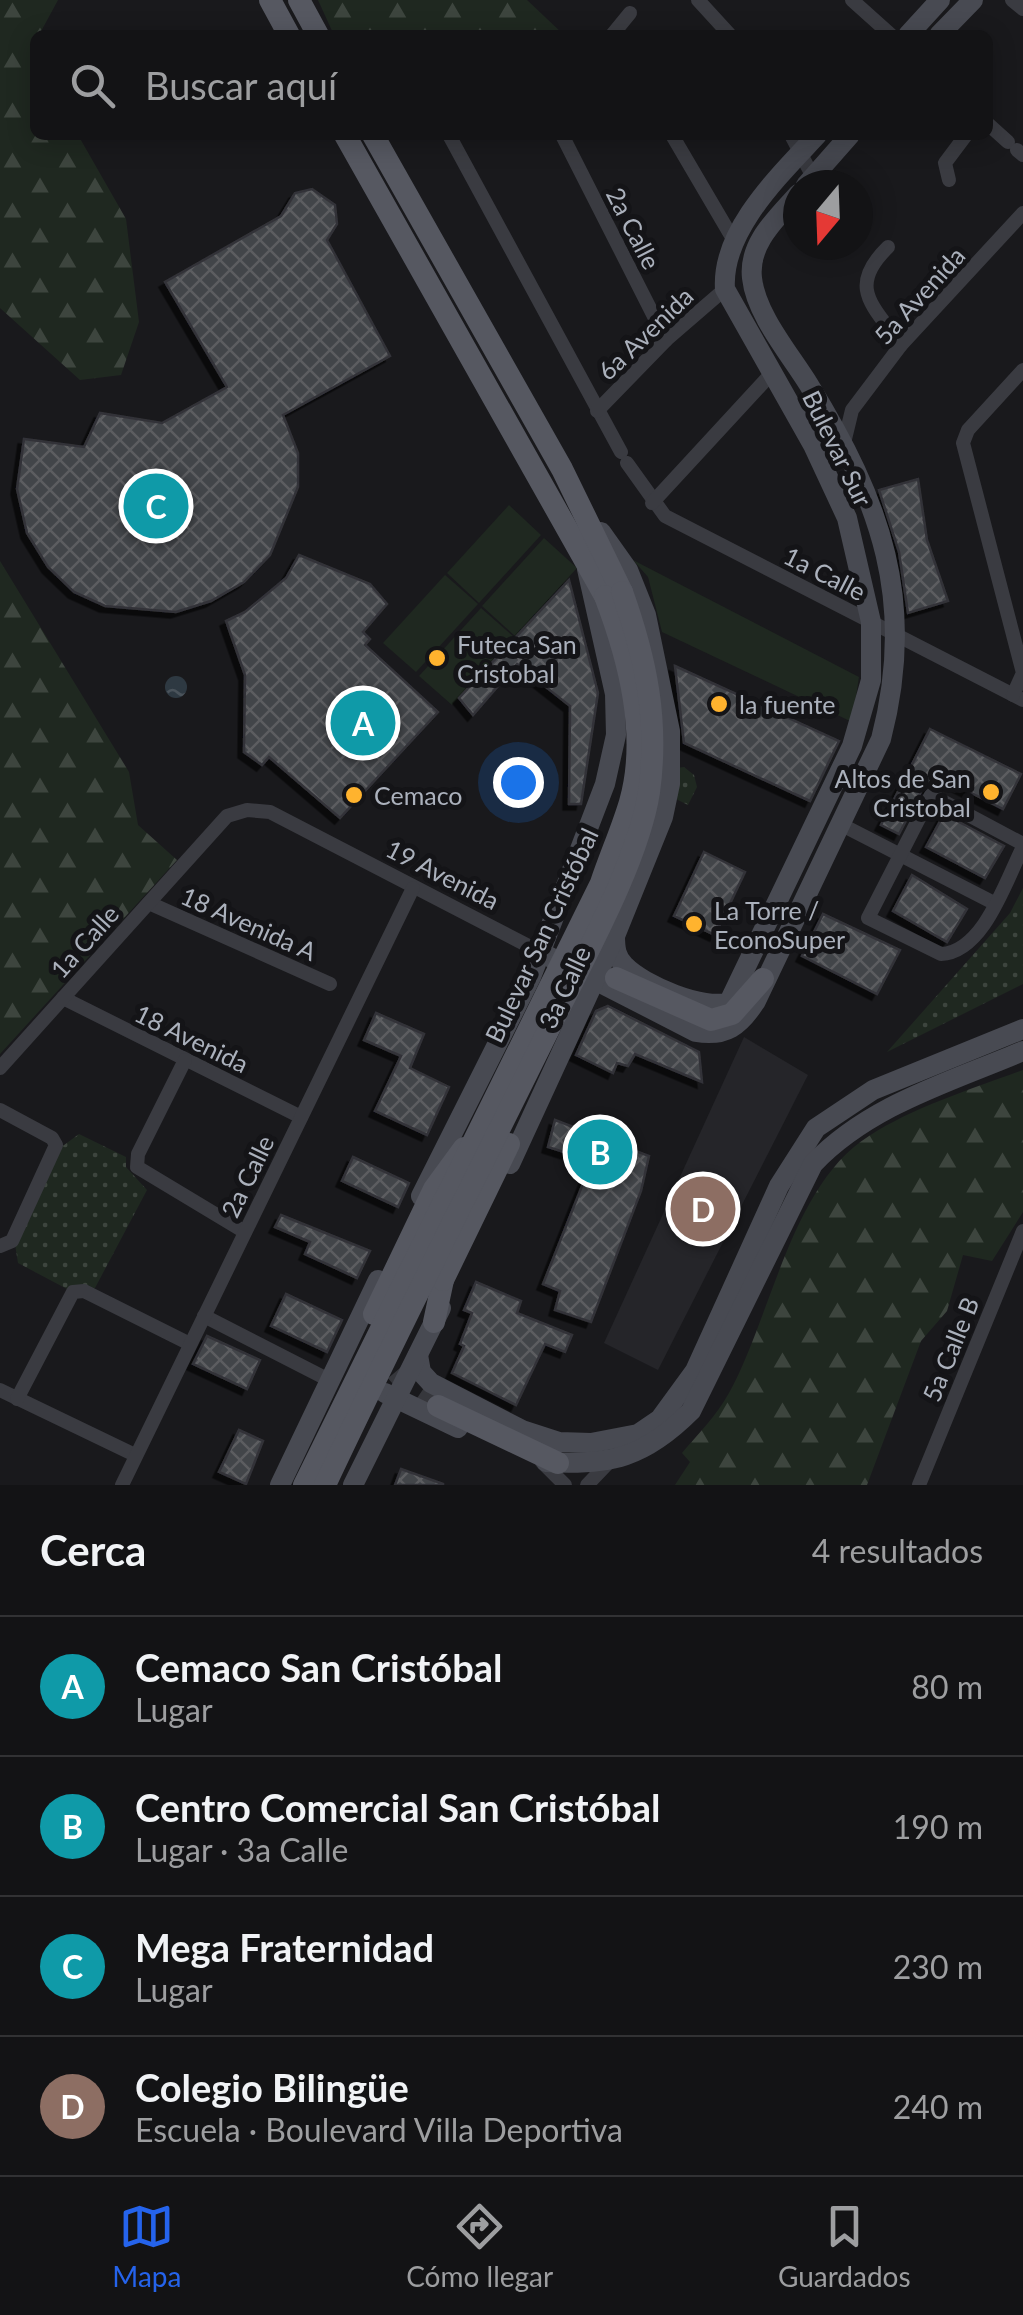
<!DOCTYPE html>
<html lang="es">
<meta charset="utf-8">
<style>
body{margin:0;font-family:Lato,sans-serif;background:#202022;color:#f1f3f6}
.compass{position:absolute;left:783px;top:170px;width:90px;height:90px;border-radius:50%;background:#131315;box-shadow:0 5px 25px #0003;rotate:199deg}
.you{position:absolute;left:518px;top:782px;width:35px;height:35px;margin:-25px;border:8px solid #fff;border-radius:50%;background:#1a73e8;box-shadow:0 0 0 15px #1a73e833}
.badge{display:grid;place-items:center;width:65px;height:65px;border-radius:50%;background:#2563eb;color:#fff;font-size:32px;font-weight:700}
.pin{position:absolute;translate:-50% -50%;border:5px solid #fff;box-shadow:0 2px 10px #0006}
.list{margin:0;padding:0;list-style:none}
h2{display:flex;justify-content:space-between;align-items:center;height:130px;margin:0;padding:0 40px;font-size:42px}
h2 small{font-size:32px;font-weight:400;color:#9d9ea0}
.list li{display:grid;grid-template-columns:65px 1fr auto;gap:30px;align-items:center;box-sizing:border-box;height:140px;padding:0 40px;border-top:2px solid #323234}
.list b{display:block;font-size:38px;white-space:nowrap}
.list p{margin:0;font-size:32px;white-space:nowrap;color:#9d9ea0}
.list em{font-size:32px;font-style:normal;color:#9d9ea0}
.icon{flex:none;width:55px;height:55px;fill:none;stroke:currentColor;stroke-width:2;stroke-linecap:round;stroke-linejoin:round}
.map{position:relative;flex:none;width:1023px;height:1485px;overflow:hidden}
.search{position:absolute;background:#131315;box-shadow:0 5px 25px #0003;left:30px;right:30px;top:30px;height:110px;display:flex;align-items:center;gap:25px;box-sizing:border-box;padding:0 35px;border-radius:15px;color:#9d9ea0;font-size:38px}
.sheet{height:690px;background:#131315}
nav{display:flex;justify-content:space-around;align-items:center;box-sizing:border-box;height:140px;border-top:2px solid #323234;background:#131315;font-size:28px;color:#9d9ea0}
nav a{display:grid;justify-items:center;gap:5px}
nav .on{color:#2563eb}
.map>svg:first-child{display:block}
</style>
<div class="map">
<svg width="1023" height="1485" viewBox="0 0 1023 1485">
<defs>
<pattern id="forest-firs" width="22" height="20" patternUnits="userSpaceOnUse" patternTransform="scale(2.5)"><rect width="22" height="20" fill="#1f2820"/><path d="M5 1l3.5 6h-7zM16 11l3.5 6h-7z" fill="#3d453e"/></pattern>
<pattern id="park-dots" width="8" height="8" patternUnits="userSpaceOnUse" patternTransform="scale(2.5)"><rect width="8" height="8" fill="#1f2820"/><path d="M2 2h.1M6 6h.1" fill="none" stroke="#3d453e" stroke-width="1.8" stroke-linecap="round"/></pattern>
<pattern id="water-ripples" width="26" height="14" patternUnits="userSpaceOnUse" patternTransform="scale(2.5)"><rect width="26" height="14" fill="#2e3942"/><path d="M2 4q2-2 4 0t4 0M15 11q2-2 4 0t4 0" fill="none" stroke="#4a535b"/></pattern>
<pattern id="building-cross-hatch" width="8" height="8" patternUnits="userSpaceOnUse" patternTransform="scale(2.5)"><rect width="8" height="8" fill="#434449"/><path d="M0 0l8 8M0 8l8-8" fill="none" stroke="#5b5d61"/></pattern>
<filter id="shadow"><feDropShadow dx="-5.5" dy="5.5" stdDeviation="0" flood-color="#0009"/></filter>
</defs>
<rect width="100%" height="100%" fill="#19191c"/>
<polygon fill="#252529" points="744,1037 808,1075 658,1370 604,1343"/>
<g fill="#1f2820">
<polygon points="509,505 541,535 479,603 447,573"/>
<polygon points="544,538 577,568 515,636 482,606"/>
<polygon points="633,560 859,677 852,722 662,632 648,577"/>
<polygon points="445,575 478,604 416,672 383,643"/>
<polygon points="481,608 514,637 452,705 419,676"/>
</g>
<g fill="url(#forest-firs)">
<polygon points="0,0 58,0 39,35 35,35 31,52 35,60 35,135 78,135 126,219 139,322 121,375 80,380 0,308"/>
<polygon points="318,0 527,0 564,35 334,35"/>
<polygon points="0,561 129,772 138,825 177,860 0,1054"/>
<path d="M1023 1070V1212L992 1261 963 1255 947 1311 921 1341 867 1485H675L690 1462 682 1453C698 1434 717 1415 729 1393 772 1315 791 1185 869 1136 914 1107 972 1089 1023 1070Z"/>
</g>
<g fill="url(#park-dots)">
<polygon points="684,767 694,775 697,787 688,805 672,797 677,768"/>
<polygon points="1023,888 1023,984 887,1052 1010,913"/>
<polygon points="79,1134 126,1157 126,1167 147,1190 95,1288 67,1289 18,1263 14,1238 60,1148"/>
</g>
<circle fill="url(#water-ripples)" cx="176" cy="687" r="11"/>
<g fill="url(#building-cross-hatch)" stroke="#333338" stroke-width="2.5" filter="url(#shadow)">
<polygon points="312,189 335,205 337,224 327,240 390,356 283,415 298,453 298,487 270,555 244,582 211,601 176,612 105,606 74,592 48,567 27,533 17,489 24,439 84,447 100,413 162,423 227,387 165,282 281,216 295,193"/>
<polygon points="918,479 927,540 948,601 908,613 899,552 879,490"/>
<polygon points="299,555 370,584 387,604 363,632 370,639 365,645 438,712 340,818 269,757 262,765 244,752 245,675 226,621 245,612 286,578"/>
<polygon points="569,580 598,693 581,804 569,804 570,706 517,664 473,715 459,698"/>
<polygon points="675,666 839,741 810,801 684,743"/>
<polygon points="930,729 1021,774 1003,809 938,776 933,785 922,790 899,834 881,825"/>
<polygon points="944,814 1004,846 985,878 926,847"/>
<polygon points="704,852 745,872 715,935 674,916"/>
<polygon points="912,875 967,909 947,942 893,911"/>
<polygon points="823,914 900,950 877,994 802,956"/>
<polygon points="608,1006 699,1052 702,1082 635,1054 628,1066 617,1063 613,1073 576,1055 596,1011"/>
<polygon points="376,1013 424,1034 410,1068 449,1087 427,1135 375,1111 401,1056 364,1040"/>
<polygon points="555,1120 649,1156 641,1191 591,1322 555,1310 560,1291 543,1284 592,1161 548,1147"/>
<polygon points="353,1157 409,1183 398,1207 342,1181"/>
<polygon points="281,1215 370,1251 357,1278 305,1254 310,1242 275,1227"/>
<polygon points="476,1282 521,1301 517,1313 572,1335 565,1352 545,1344 516,1405 452,1373 464,1346 460,1344 472,1313 464,1310"/>
<polygon points="286,1294 342,1320 327,1352 271,1326"/>
<polygon points="207,1336 260,1360 247,1389 193,1364"/>
<polygon points="239,1430 263,1441 246,1484 219,1472"/>
<polygon points="401,1469 443,1484 443,1485 395,1485"/>
</g>
<g fill="none" stroke-linecap="round" stroke-linejoin="round">
<polyline stroke="#36373c" stroke-width="22" stroke-dasharray="22 11" stroke-linecap="butt" points="375,1346 409,1386 438,1406"/>
<g stroke="#3a3b41" stroke-width="14">
<polyline points="698,0 730,35"/>
<polyline points="852,0 891,35"/>
<polyline points="1012,0 1023,9"/>
<polyline points="612,35 630,13"/>
<polyline points="988,124 1008,142"/>
<polyline points="449,135 621,452"/>
<polyline points="562,135 666,340"/>
<polyline points="672,135 733,239"/>
<polyline points="791,135 813,177"/>
<polyline points="1017,150 1023,155"/>
<polyline points="949,180 945,163 966,135"/>
<path d="M888 247C846 288 874 306 901 345"/>
<polyline points="597,411 666,340 725,289"/>
<polyline points="844,443 852,410 901,345 1023,213"/>
<polyline points="627,463 665,516 1023,700"/>
<polyline points="652,503 772,373"/>
<polyline points="1013,695 1023,673 963,443 968,430 1023,370"/>
<polyline points="842,825 994,903"/>
<path d="M1023 844 931 795 868 918 941 954C984 952 1006 880 1023 847"/>
<polyline points="149,903 330,984"/>
<polyline points="63,998 301,1117"/>
<polyline points="185,1060 138,1154 137,1167 245,1232"/>
<polyline points="0,1068 227,816 247,810 270,812 542,953"/>
<polyline points="0,1110 52,1138 56,1145 12,1241 0,1246"/>
<polyline points="204,1316 329,1380"/>
<polyline points="0,1390 135,1455"/>
<polyline points="17,1399 73,1292 84,1291 190,1344"/>
<polyline points="542,1462 565,1485"/>
<polyline points="122,1485 413,888"/>
<polyline points="587,1485 611,1460"/>
<polyline points="919,1485 1023,1231"/>
</g>
<g stroke="#484a52" stroke-width="20">
<polyline points="908,35 940,0"/>
<polyline points="939,35 973,0"/>
<polyline points="806,185 850,135"/>
<path d="M615 936C615 948 616 958 625 966 643 985 705 1011 729 1002L852 746 871 680V622L847 518 813 445 725 289C721 231 779 176 817 135"/>
<path d="M542 953 696 1032C726 1037 740 1026 756 1001L881 739C917 602 881 502 809 385 790 354 756 315 752 278 748 243 777 218 798 194"/>
<polyline points="510,1164 615,936 663,817 670,784 670,731 646,615 628,570 601,532"/>
<polyline points="421,1196 531,977 605,784 616,735 615,694 587,569"/>
<polyline points="418,1355 421,1372 431,1383 522,1430 559,1442 591,1443 638,1434 660,1419 695,1371 779,1186 816,1128 873,1090 1023,1029"/>
<polyline points="385,1393 458,1428"/>
<path d="M546 1462C611 1466 645 1457 691 1411L813 1164C869 1105 950 1082 1023 1051"/>
<polyline points="280,1485 378,1280"/>
<polyline points="353,1485 441,1308"/>
</g>
<g stroke="#565861" stroke-width="22">
<polyline points="270,0 289,35"/>
<polyline points="299,0 318,35"/>
<polyline points="345,135 605,596"/>
<polyline points="373,135 562,469 622,592"/>
<polyline points="616,978 711,1020 732,1014 763,979"/>
<polyline points="374,1314 434,1189 464,1148"/>
<polyline points="434,1322 443,1280"/>
<polyline points="438,1406 558,1463"/>
</g>
<g stroke="#565861" stroke-width="22">
<polyline points="443,1280 509,1144"/>
<path d="M304 1485 601 883C610 856 622 829 630 802 649 735 629 659 605 596"/>
<path d="M325 1485C397 1332 474 1181 549 1029 581 963 638 863 649 792 659 721 646 659 622 592"/>
</g>
</g>
<g fill="#ffb32e" stroke="#141417" stroke-width="4">
<circle cx="437" cy="658" r="10"/>
<circle cx="719" cy="704" r="10"/>
<circle cx="991" cy="792" r="10"/>
<circle cx="354" cy="795" r="10"/>
<circle cx="694" cy="924" r="10"/>
</g>
<g text-anchor="middle" dominant-baseline="central" stroke-width="10" stroke-linejoin="round" paint-order="stroke">
<g font-size="25" fill="#abb1bc" stroke="#141417">
<text transform="translate(634 228) rotate(63)">2a Calle</text>
<text transform="translate(919 295) rotate(-48)">5a Avenida</text>
<text transform="translate(645 333) rotate(-44)">6a Avenida</text>
<text transform="translate(838 448) rotate(64)">Bulevar Sur</text>
<text transform="translate(825 573) rotate(27)">1a Calle</text>
<text transform="translate(443 874) rotate(27)">19 Avenida</text>
<text transform="translate(249 923) rotate(24)">18 Avenida A</text>
<text transform="translate(541 935) rotate(-65)">Bulevar San Cristóbal</text>
<text transform="translate(84 941) rotate(-48)">1a Calle</text>
<text transform="translate(564 987) rotate(-65)">3a Calle</text>
<text transform="translate(192 1038) rotate(26)">18 Avenida</text>
<text transform="translate(247 1176) rotate(-64)">2a Calle</text>
<text transform="translate(950 1349) rotate(-68)">5a Calle B</text>
</g>
<g font-size="25" fill="#abb1bc" stroke="#141417" text-anchor="start">
<text x="457" y="644">Futeca San<tspan x="457" dy="29">Cristobal</tspan></text>
<text x="739" y="704">la fuente</text>
<text x="971" y="778" text-anchor="end">Altos de San<tspan x="971" dy="29">Cristobal</tspan></text>
<text x="374" y="795">Cemaco</text>
<text x="714" y="910">La Torre /<tspan x="714" dy="29">EconoSuper</tspan></text>
</g>
</g>
</svg>
<svg class="compass" viewBox="-18 -18 36 36"><path d="M0-13l5 13h-10z" fill="#e53935"/><path d="M0 13l5-13h-10z" fill="#9d9ea0"/></svg>
<div class="you"></div>
<div class="pin badge" style="left:363px;top:723px;background:#0f9aa8">A</div>
<div class="pin badge" style="left:600px;top:1152px;background:#0f9aa8">B</div>
<div class="pin badge" style="left:156px;top:506px;background:#0f9aa8">C</div>
<div class="pin badge" style="left:703px;top:1209px;background:#8d6e63">D</div>
<div class="search"><svg class="icon" aria-label="search" viewBox="0 0 24 24"><circle cx="10" cy="10" r="6"/><path d="M15 15l6 6"/></svg>Buscar aquí</div>
</div>
<section class="sheet">
<h2>Cerca<small>4 resultados</small></h2>
<ul class="list">
<li><span class="badge" style="background:#0f9aa8">A</span><div><b>Cemaco San Cristóbal</b><p>Lugar</p></div><em>80 m</em></li>
<li><span class="badge" style="background:#0f9aa8">B</span><div><b>Centro Comercial San Cristóbal</b><p>Lugar · 3a Calle</p></div><em>190 m</em></li>
<li><span class="badge" style="background:#0f9aa8">C</span><div><b>Mega Fraternidad</b><p>Lugar</p></div><em>230 m</em></li>
<li><span class="badge" style="background:#8d6e63">D</span><div><b>Colegio Bilingüe</b><p>Escuela · Boulevard Villa Deportiva</p></div><em>240 m</em></li>
</ul>
</section>
<nav>
<a class="on"><svg class="icon" aria-label="map" viewBox="0 0 24 24"><path d="M3 6l6-2 6 2 6-2v14l-6 2-6-2-6 2zM9 4v14M15 6v14"/></svg>Mapa</a>
<a><svg class="icon" aria-label="directions" viewBox="0 0 24 24"><path d="M12 3l9 9-9 9-9-9zM9 14v-3h6M13 9l2 2-2 2"/></svg>Cómo llegar</a>
<a><svg class="icon" aria-label="saved" viewBox="0 0 24 24"><path d="M7 4h10v16l-5-4-5 4z"/></svg>Guardados</a>
</nav>
